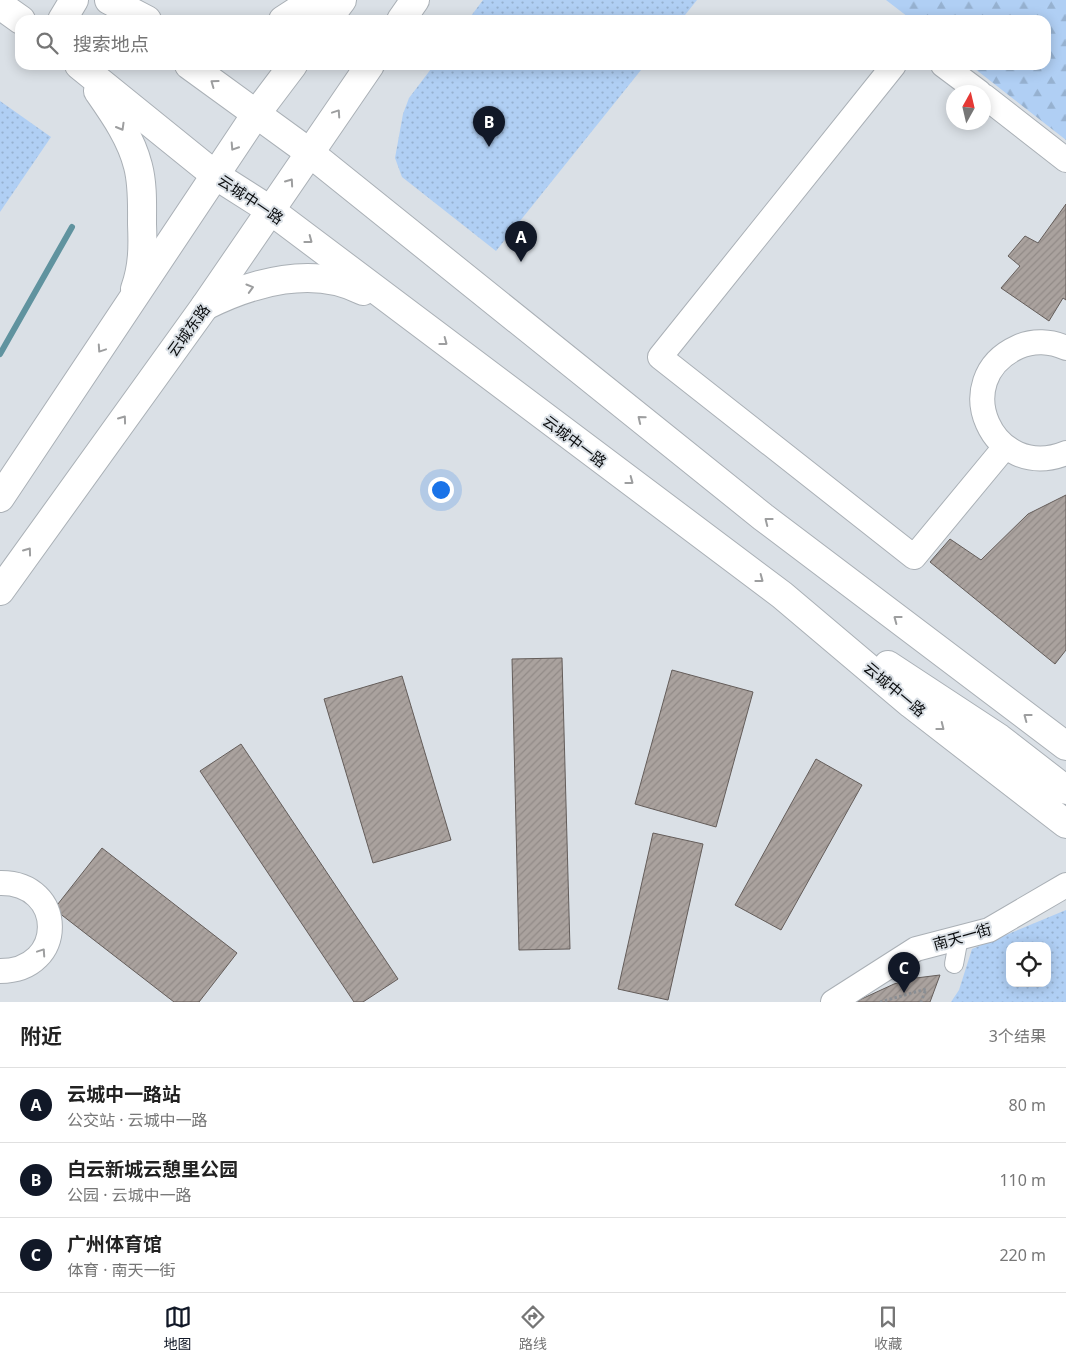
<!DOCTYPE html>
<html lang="zh">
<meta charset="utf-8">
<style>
body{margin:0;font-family:"Noto Sans","Noto Sans SC",sans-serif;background:#f2f2f2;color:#222}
.controls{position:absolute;right:15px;bottom:15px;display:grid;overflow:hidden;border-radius:10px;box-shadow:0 2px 12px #0003}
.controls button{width:45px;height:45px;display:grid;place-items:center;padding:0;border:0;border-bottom:1px solid #e0e0e0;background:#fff;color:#222;font:25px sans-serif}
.compass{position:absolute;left:946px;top:85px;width:45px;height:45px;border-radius:50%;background:#fff;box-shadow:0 2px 12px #0003;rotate:8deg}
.you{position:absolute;left:440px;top:489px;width:18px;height:18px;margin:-12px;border:4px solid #fff;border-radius:50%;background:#1a73e8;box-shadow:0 0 0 8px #1a73e833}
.badge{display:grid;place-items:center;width:32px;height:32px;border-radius:50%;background:#111827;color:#fff;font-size:16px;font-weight:700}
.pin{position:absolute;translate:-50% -41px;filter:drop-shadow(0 1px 2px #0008)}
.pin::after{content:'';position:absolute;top:26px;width:18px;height:15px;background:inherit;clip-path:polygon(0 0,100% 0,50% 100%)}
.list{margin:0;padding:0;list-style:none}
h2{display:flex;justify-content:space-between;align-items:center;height:65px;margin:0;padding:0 20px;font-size:21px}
h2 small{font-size:16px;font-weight:400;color:#767676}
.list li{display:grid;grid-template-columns:32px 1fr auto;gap:15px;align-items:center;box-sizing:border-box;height:75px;padding:0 20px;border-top:1px solid #e0e0e0}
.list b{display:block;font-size:19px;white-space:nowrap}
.list p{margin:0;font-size:16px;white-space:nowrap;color:#767676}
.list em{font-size:16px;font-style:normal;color:#767676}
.icon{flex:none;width:28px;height:28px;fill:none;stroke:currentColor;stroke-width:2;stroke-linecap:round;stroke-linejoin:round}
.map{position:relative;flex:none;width:1066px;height:1002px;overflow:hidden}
.search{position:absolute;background:#fff;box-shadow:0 2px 12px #0003;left:15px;right:15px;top:15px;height:55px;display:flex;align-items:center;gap:12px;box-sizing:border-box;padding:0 18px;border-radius:15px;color:#767676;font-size:19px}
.sheet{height:290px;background:#fff}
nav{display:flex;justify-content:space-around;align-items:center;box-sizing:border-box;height:70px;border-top:1px solid #e0e0e0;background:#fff;font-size:14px;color:#767676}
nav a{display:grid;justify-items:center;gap:2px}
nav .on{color:#111827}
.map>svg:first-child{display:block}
</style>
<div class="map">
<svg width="1066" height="1002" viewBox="0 0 1066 1002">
<defs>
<pattern id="grass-dots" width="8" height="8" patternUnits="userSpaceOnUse" patternTransform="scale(1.25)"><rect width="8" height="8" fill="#b0cff4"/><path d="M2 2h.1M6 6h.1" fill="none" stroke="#96b1d0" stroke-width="1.8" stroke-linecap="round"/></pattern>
<pattern id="forest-firs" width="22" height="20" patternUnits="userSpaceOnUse" patternTransform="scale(1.25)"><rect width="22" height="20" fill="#b0cff4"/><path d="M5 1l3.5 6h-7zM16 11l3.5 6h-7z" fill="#96b1d0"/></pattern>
<pattern id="building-hatch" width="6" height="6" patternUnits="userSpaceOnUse" patternTransform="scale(1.25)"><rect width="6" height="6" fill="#aaa29e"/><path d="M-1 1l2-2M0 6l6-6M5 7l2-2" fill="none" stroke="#918a87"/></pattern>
</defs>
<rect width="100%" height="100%" fill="#dae0e6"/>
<g fill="url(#grass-dots)" fill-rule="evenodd">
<polygon points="483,0 697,0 681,20 468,20"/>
<polygon points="434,65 645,65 496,251 402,177 395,158 403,114 409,98"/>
<polygon points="0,101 51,137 0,212"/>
<path d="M1066 910V1002H951L959 990 972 949ZM1010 946H1047V983H1010Z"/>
</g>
<polygon fill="url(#forest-firs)" points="886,0 1066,0 1066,140 970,65 1046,65 1046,20 912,20"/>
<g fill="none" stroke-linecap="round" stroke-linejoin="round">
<polyline stroke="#60939f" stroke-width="6" points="0,354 72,227"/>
</g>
<g fill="url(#building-hatch)" stroke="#645d5a">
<polygon points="1066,204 1066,300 1063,298 1049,321 1001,288 1020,266 1008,256 1025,236 1038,243"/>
<polygon points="1066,495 1066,650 1055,664 930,562 950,539 981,560 1028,514"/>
<polygon points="562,658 570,949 519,950 512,659"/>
<polygon points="672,670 753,692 716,827 635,804"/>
<polygon points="402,676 451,840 373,863 324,699"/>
<polygon points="241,744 398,979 363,1002 354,1002 200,771"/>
<polygon points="816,759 862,785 781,930 735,905"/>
<polygon points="653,833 703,844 668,1000 618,989"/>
<polygon points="102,848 237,953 199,1002 174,1002 54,909"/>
<polygon points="940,975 930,1002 855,1002 894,984 916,978"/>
</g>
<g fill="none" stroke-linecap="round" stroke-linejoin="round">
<defs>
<polyline id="pedestrian" points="954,964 959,937"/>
<g id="minor">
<polyline points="894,65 660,357 914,557 1005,447"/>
<polyline points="943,65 979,92"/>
<polyline points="984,96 1066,160"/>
<path d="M1066 348C1051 341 1033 340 1018 347 947 379 992 483 1066 453"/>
<path d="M0 883C66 882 67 971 0 971"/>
<polyline points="833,1002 916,949 989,930 1066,885"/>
</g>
<g id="secondary">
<polyline points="109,0 147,20"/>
<polyline points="0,5 21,20"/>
<polyline points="62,20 74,0"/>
<polyline points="283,20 314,0"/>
<polyline points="327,20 342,0"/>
<polyline points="401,20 415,0"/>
<polyline points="79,65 215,175 270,210 782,595 911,704 1066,824"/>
<polyline points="189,65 310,153 763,517 1066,746"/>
<path d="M98 91C114 114 131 138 138 166 143 185 142 205 142 224 143 246 143 267 135 289"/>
<path d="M205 306C253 282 314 265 363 291"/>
<polyline points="0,498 256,114 293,65"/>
<polyline points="0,591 205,306 370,65"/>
<polyline points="888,665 999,738 1066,790"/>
</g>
</defs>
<use href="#pedestrian" stroke="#aab0b6" stroke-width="20"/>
<use href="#minor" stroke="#aab0b6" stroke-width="26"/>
<use href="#secondary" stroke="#aab0b6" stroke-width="30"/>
<polyline stroke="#8a8e93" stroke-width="3" stroke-dasharray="2.5 2.5" stroke-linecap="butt" points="880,1002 926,989 921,1002"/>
<use href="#pedestrian" stroke="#fff" stroke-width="18"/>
<use href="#minor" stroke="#fff" stroke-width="24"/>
<use href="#secondary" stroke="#fff" stroke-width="28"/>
</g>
<defs><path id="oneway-chevron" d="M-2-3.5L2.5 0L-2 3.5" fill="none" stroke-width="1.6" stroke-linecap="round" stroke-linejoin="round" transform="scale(1.25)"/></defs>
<g stroke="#9d9e9f">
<use href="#oneway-chevron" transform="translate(214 83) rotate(-144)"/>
<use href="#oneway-chevron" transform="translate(337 113) rotate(-56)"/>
<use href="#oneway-chevron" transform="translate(121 127) rotate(60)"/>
<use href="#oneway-chevron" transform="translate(234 147) rotate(123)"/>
<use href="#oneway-chevron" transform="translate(290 182) rotate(-55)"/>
<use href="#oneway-chevron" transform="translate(309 240) rotate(37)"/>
<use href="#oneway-chevron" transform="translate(250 288) rotate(-16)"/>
<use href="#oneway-chevron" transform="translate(444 342) rotate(37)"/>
<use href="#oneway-chevron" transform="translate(101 349) rotate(124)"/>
<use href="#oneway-chevron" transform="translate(123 419) rotate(-54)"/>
<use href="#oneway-chevron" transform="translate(641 419) rotate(-141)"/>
<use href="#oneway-chevron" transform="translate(630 481) rotate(37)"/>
<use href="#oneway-chevron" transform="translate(768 521) rotate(-142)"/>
<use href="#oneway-chevron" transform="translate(28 551) rotate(-54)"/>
<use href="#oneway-chevron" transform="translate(760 579) rotate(37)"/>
<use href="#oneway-chevron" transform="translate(897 619) rotate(-143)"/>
<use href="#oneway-chevron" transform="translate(1027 717) rotate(-143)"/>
<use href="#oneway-chevron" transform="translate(941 727) rotate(38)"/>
<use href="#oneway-chevron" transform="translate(42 952) rotate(-56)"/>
</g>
<g text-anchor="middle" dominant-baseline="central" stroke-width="4" stroke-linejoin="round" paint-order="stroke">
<g font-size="15" fill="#0b0d0f" stroke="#dae0e6">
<text transform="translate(251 199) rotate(34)">云城中一路</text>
<text transform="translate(188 330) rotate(-54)">云城东路</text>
<text transform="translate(575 441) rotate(37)">云城中一路</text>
<text transform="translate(895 689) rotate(40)">云城中一路</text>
<text transform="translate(962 936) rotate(-16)">南天一街</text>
</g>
</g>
</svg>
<div class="controls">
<button><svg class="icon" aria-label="locate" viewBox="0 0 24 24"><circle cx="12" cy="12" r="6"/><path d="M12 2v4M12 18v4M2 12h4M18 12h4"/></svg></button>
</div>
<svg class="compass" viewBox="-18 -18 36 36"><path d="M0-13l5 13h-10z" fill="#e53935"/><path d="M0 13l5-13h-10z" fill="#767676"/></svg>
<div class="you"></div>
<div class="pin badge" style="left:521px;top:262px">A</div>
<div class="pin badge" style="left:489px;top:147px">B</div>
<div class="pin badge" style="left:904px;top:993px">C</div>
<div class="search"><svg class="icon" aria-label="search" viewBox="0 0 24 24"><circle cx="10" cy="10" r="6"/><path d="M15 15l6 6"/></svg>搜索地点</div>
</div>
<section class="sheet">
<h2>附近<small>3个结果</small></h2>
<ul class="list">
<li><span class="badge">A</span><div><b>云城中一路站</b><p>公交站 · 云城中一路</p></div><em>80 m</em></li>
<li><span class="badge">B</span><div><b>白云新城云憩里公园</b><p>公园 · 云城中一路</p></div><em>110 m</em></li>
<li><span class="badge">C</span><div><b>广州体育馆</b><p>体育 · 南天一街</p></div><em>220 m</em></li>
</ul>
</section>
<nav>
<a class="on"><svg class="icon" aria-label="map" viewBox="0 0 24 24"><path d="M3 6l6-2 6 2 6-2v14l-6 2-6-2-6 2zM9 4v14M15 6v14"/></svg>地图</a>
<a><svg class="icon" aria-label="directions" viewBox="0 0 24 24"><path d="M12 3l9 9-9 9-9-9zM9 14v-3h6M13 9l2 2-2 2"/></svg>路线</a>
<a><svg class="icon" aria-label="saved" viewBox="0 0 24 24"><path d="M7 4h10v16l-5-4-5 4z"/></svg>收藏</a>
</nav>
